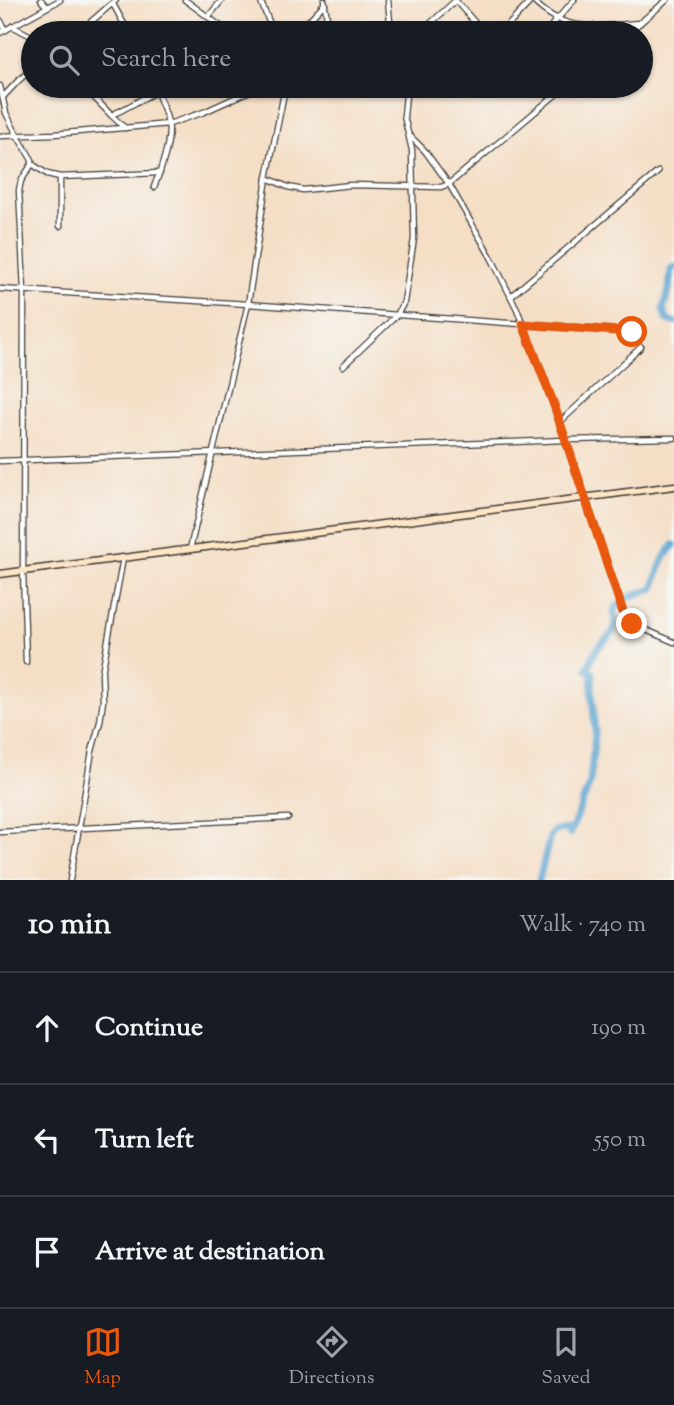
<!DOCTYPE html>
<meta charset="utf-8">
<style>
body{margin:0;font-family:"Sorts Mill Goudy",serif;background:#242831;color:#f1f3f6}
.stop{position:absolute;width:21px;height:21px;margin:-16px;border:5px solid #ea580c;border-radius:50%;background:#fff}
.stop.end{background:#ea580c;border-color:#fff;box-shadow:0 2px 7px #0008}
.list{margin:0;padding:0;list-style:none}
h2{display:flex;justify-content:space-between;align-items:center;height:91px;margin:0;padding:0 28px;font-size:30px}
h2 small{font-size:23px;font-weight:400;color:#9ea1a6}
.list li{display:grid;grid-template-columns:46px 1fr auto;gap:21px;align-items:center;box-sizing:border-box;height:112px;padding:0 28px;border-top:2px solid #363941}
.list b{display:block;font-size:26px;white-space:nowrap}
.list em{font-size:23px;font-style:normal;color:#9ea1a6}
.icon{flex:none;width:38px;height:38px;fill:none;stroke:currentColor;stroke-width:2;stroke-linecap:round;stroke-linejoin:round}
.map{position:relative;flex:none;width:674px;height:880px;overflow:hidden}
.search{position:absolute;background:#171b24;box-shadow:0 2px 5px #0004;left:21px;right:21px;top:21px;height:77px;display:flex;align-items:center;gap:18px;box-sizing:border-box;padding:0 24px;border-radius:38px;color:#9ea1a6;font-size:26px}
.sheet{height:427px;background:#171b24}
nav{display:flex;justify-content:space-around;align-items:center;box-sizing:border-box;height:98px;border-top:2px solid #363941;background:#171b24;font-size:19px;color:#9ea1a6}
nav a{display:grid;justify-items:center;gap:4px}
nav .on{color:#ea580c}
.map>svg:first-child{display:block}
</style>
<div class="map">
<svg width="674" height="880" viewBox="0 0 674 880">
<rect width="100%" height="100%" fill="#f6f6f2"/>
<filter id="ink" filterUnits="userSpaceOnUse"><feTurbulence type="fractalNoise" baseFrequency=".0143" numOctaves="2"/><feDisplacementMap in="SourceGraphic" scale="14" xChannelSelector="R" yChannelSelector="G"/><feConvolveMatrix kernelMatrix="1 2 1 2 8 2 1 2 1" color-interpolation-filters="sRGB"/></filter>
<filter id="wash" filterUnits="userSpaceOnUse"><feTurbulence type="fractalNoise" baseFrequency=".00686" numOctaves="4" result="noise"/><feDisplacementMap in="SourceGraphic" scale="28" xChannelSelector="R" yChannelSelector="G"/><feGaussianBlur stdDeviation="1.57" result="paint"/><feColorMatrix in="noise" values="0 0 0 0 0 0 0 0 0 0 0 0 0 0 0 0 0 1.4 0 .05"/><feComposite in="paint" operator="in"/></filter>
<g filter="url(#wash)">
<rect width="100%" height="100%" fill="#f4dec5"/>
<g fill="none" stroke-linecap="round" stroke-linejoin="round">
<g stroke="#56a3cf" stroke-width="7">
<polyline points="674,267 671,269 669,290 663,310 667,320 674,322"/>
<path d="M539 880 550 837 554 831 566 829 570 834 590 783 595 733 592 687 593 673 587 670C590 663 592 655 597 649 610 633 618 636 614 611 623 597 638 594 653 589 660 569 659 561 674 545"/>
</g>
</g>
</g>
<g filter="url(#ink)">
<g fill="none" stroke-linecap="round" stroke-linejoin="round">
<defs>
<g id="street">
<polyline points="41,0 47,7"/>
<polyline points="185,0 230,33"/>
<polyline points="260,0 270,24 278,33"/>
<polyline points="324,0 328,24 332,33"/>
<polyline points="388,0 391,33"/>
<polyline points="455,0 484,33"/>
<path d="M532 0C566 35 597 26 640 23"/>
<polyline points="113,4 129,33"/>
<polyline points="208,17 222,0"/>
<polyline points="0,20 6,30"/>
<polyline points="12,26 33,37"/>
<polyline points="0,33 60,0"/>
<polyline points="78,33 116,0"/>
<polyline points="194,33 220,26"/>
<polyline points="297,33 325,3"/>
<polyline points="377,33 390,27"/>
<polyline points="420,33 456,0"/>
<polyline points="501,33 532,0"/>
<polyline points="545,33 574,0"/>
<polyline points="628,33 667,0"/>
<polyline points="0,86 6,113 17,135 32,160 32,164 21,181 19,190 24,290 23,571 26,662"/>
<path d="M83 86 111 115C127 109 141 98 157 92"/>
<path d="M154 86C159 97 165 110 168 122 172 139 161 171 154 187"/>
<path d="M176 86C185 90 191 90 199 86"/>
<polyline points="3,97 19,80 33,68"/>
<polyline points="111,115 125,128"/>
<polyline points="409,135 425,151 449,184 492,259 517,309 554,405 624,615 632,624 674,642"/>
<polyline points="0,136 54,134 169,124 204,112 261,86"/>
<polyline points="32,164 47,174 60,177 160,173"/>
<polyline points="267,178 288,187 303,190 351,185 441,187 449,184 566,86"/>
<polyline points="60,226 60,177"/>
<polyline points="0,289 248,304 632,332"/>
<polyline points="511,296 658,172"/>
<polyline points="343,366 397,315 404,302 414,239 412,150 404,116 406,95 404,86"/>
<polyline points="560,422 641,347"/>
<polyline points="0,461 565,440 674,438"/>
<polyline points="190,549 248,304 267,178 283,98 284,86"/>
<polyline points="0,832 288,818"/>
<polyline points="70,880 92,751 100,722 103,701 102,673 123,558"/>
</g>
<polyline id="secondary" points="0,574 674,486"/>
</defs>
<use href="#street" stroke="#3c3935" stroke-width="7"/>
<use href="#secondary" stroke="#3c3935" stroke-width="9"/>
<use href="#street" stroke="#fff" stroke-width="4.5"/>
<use href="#secondary" stroke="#fee5c5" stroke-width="6"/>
</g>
</g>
<g fill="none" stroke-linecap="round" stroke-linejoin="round" filter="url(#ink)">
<polyline stroke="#ea580c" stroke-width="9" points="632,332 523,324 554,405 624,615 632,624"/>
</g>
</svg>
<div class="stop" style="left:632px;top:332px"></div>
<div class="stop end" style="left:632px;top:624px"></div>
<div class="search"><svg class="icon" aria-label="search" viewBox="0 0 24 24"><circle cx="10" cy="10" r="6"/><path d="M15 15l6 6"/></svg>Search here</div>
</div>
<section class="sheet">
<h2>10 min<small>Walk · 740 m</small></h2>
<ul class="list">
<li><svg class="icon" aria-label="ahead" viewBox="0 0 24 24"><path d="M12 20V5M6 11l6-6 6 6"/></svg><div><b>Continue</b></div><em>190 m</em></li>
<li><svg class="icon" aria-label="left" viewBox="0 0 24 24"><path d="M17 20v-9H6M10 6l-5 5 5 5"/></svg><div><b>Turn left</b></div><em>550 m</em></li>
<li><svg class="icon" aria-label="arrive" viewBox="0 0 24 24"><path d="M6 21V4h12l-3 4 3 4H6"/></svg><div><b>Arrive at destination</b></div></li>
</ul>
</section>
<nav>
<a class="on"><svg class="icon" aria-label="map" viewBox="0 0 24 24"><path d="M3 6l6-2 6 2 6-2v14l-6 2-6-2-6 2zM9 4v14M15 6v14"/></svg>Map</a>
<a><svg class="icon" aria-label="directions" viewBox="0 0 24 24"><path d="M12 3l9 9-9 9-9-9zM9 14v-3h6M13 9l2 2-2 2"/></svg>Directions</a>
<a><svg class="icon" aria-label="saved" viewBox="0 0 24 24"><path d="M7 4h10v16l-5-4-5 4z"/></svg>Saved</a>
</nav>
